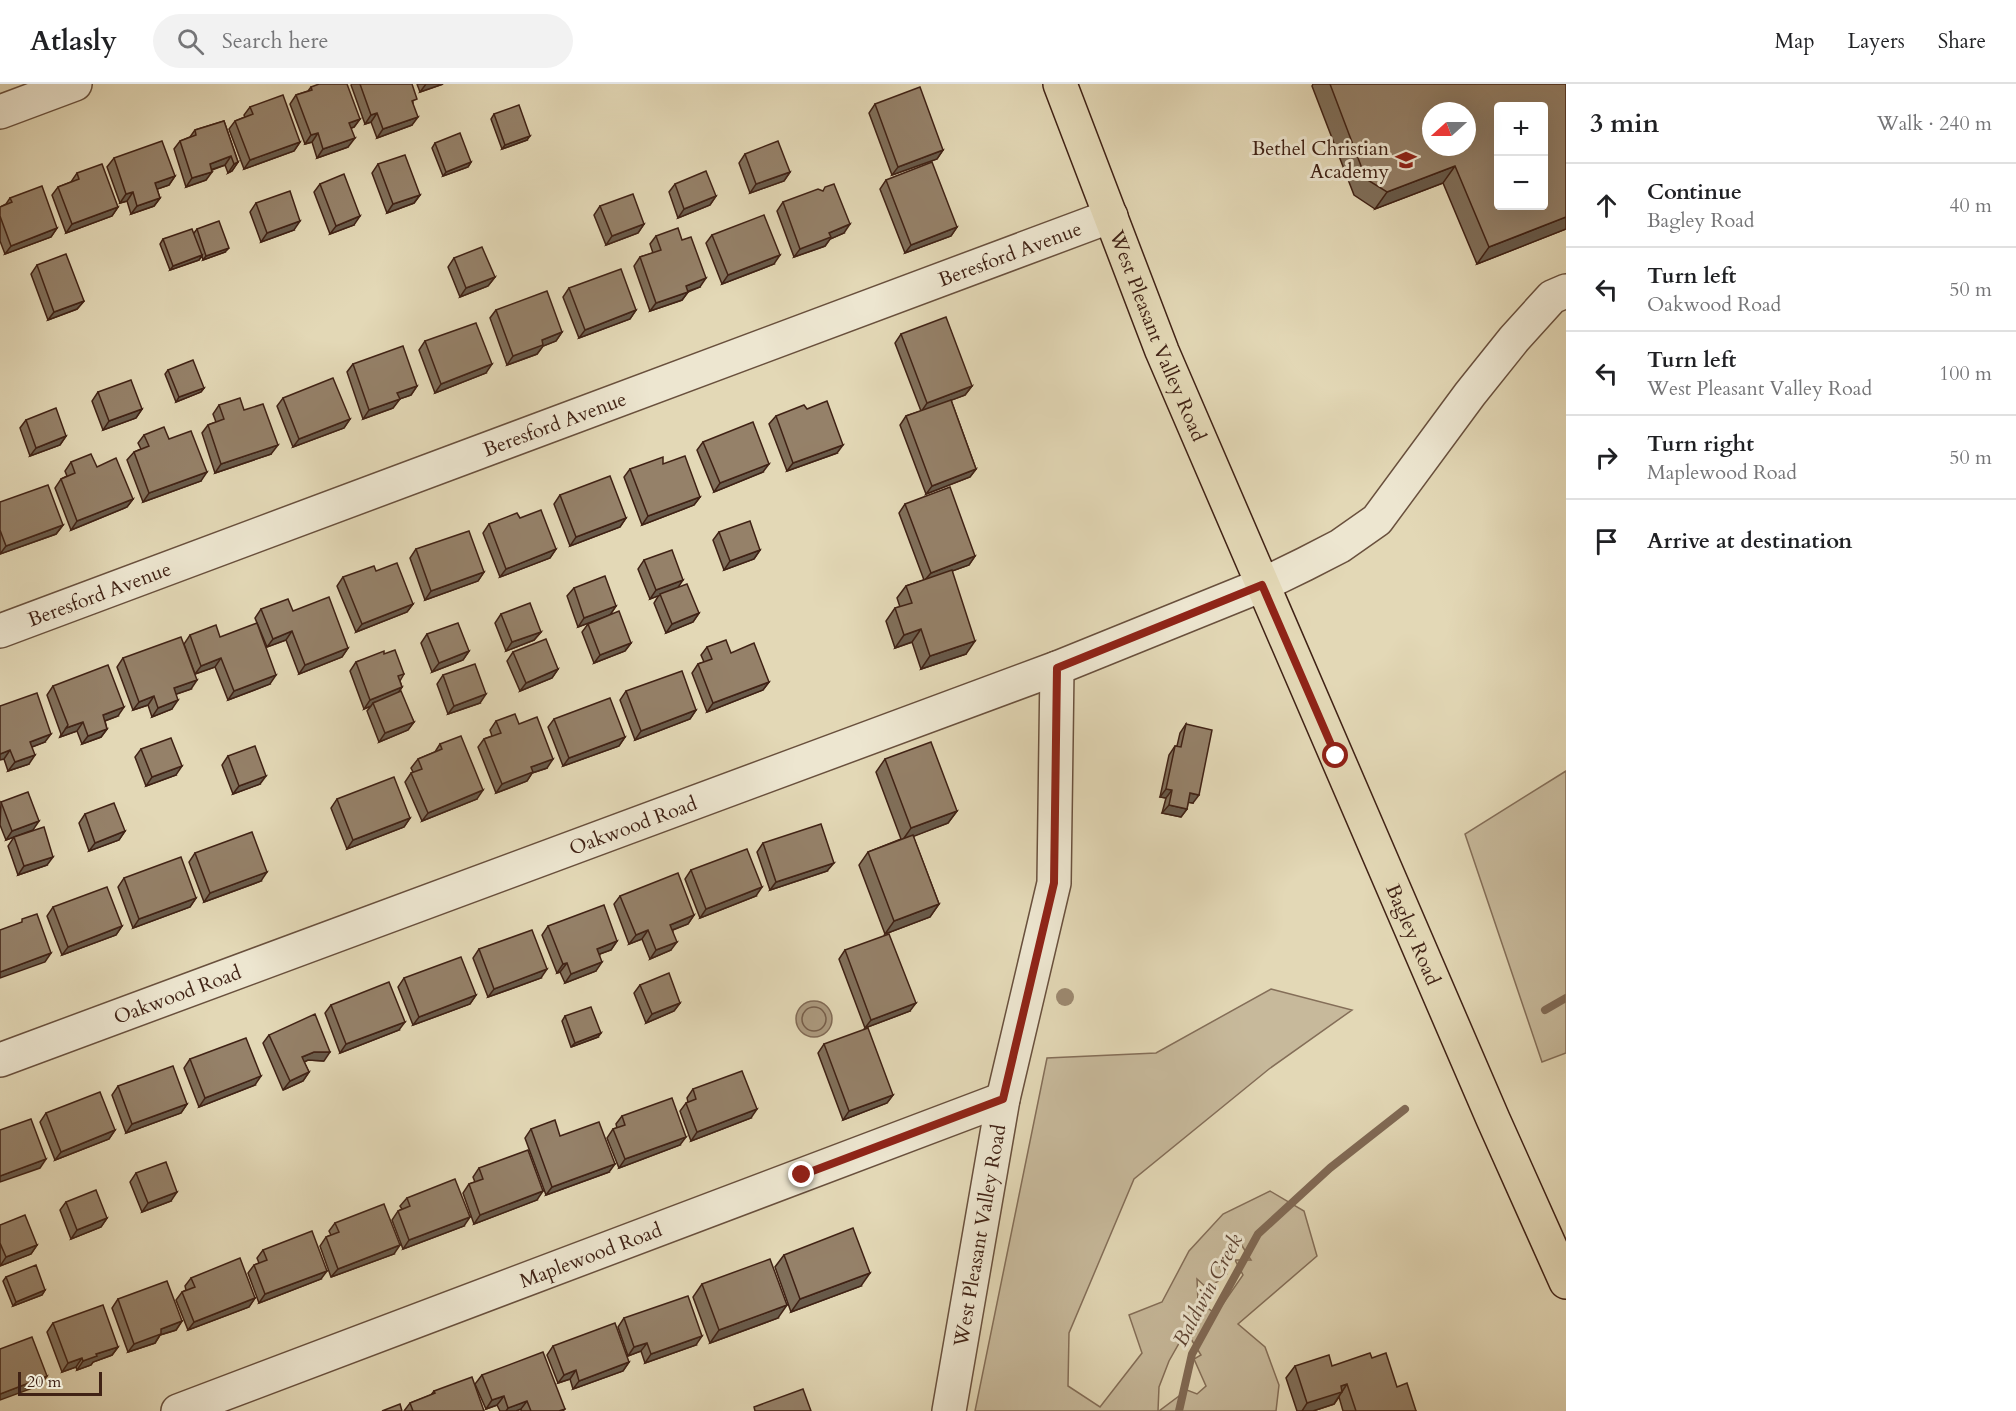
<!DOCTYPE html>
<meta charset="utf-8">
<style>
body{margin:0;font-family:Cardo,serif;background:#f2f2f2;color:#202124}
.controls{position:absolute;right:18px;top:18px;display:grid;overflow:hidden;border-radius:6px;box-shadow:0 6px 24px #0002}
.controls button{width:54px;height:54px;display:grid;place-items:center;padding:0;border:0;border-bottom:2px solid #e0e0e0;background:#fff;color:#202124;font:30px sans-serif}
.compass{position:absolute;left:1422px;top:18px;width:54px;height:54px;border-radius:50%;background:#fff;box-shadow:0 6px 24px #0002;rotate:249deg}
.scale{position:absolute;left:18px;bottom:15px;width:84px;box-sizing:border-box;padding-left:6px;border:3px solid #402215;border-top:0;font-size:16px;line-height:21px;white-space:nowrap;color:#402215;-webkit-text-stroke:4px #ede6d0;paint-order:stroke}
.stop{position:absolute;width:18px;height:18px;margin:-14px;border:4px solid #8f2418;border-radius:50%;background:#fff}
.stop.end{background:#8f2418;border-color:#fff;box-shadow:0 2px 6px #0008}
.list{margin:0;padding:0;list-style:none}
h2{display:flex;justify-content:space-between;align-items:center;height:78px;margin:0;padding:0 24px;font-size:26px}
h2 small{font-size:20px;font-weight:400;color:#757577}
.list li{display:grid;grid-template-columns:39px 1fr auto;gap:18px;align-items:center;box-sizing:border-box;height:84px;padding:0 24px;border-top:2px solid #e0e0e0}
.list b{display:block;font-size:22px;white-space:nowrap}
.list p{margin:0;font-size:20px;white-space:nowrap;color:#757577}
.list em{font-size:20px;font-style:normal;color:#757577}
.icon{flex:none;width:33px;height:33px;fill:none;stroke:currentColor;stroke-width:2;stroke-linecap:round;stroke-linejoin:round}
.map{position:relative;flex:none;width:1566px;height:1327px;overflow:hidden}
header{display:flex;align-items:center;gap:36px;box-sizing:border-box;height:84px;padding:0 30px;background:#fff;border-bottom:2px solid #e0e0e0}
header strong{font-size:28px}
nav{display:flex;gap:33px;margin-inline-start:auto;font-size:21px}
.search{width:420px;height:54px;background:#f2f2f2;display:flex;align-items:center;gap:15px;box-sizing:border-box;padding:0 21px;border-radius:33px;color:#757577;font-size:22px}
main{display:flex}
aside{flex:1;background:#fff}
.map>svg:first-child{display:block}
</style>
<header>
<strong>Atlasly</strong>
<div class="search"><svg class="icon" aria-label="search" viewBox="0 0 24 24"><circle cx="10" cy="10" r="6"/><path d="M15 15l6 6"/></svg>Search here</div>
<nav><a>Map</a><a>Layers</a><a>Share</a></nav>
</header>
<main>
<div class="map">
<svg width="1566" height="1327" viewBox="0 0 1566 1327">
<rect width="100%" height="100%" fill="#e3d8b6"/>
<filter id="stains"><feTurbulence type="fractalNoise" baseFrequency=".00333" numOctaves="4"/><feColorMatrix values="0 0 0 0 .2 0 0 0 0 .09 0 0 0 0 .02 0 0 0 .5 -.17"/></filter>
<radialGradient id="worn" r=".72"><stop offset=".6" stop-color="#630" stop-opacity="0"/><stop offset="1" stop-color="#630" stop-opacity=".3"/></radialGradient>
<g fill="#c7b99b" stroke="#846e58" stroke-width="1.5" fill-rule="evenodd">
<polygon points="1566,687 1566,969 1542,978 1465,750"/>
<path d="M1271 905 1352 926 1269 985 1134 1095 1069 1249 1068 1302 1100 1323 1142 1269 1129 1231 1162 1218 1189 1167 1223 1130 1270 1107 1304 1127 1317 1172 1238 1240 1265 1263 1279 1301 1276 1327H1159L1187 1306 1197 1310 1206 1302 1194 1275 1201 1271 1186 1247 1169 1277 1159 1303 1158 1327H975L1047 974 1156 969ZM1239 1157 1251 1176H1235L1243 1191 1216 1230 1198 1217 1197 1195 1208 1205 1227 1190 1218 1181Z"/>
</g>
<circle fill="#ac9a7f" stroke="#816a55" stroke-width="1.5" cx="814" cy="935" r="18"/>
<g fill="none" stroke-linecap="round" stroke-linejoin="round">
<circle stroke="#765e4a" stroke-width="1.5" cx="814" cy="935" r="12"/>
<g stroke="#816a55" stroke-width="8">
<polyline points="1545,926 1566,914"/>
<polyline points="1179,1327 1192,1270 1258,1150 1330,1084 1405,1025"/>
</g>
<defs>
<g id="minor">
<polyline points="0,28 75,0"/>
<path id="s1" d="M0 547 1111 132"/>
<path id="s2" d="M0 976 1057 584 1262 501 1305 480 1340 462 1377 436 1470 310 1514 255 1552 213 1566 207"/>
<path id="s3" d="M178 1327 1003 1015"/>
<path id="s4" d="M949 1327 1003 1015 1054 799 1057 584"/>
</g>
<g id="major">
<path id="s5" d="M1060 0 1162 267 1493 1035 1566 1198"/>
</g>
</defs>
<use href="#minor" stroke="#69503d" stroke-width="36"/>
<use href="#major" stroke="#402215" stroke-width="36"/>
<use href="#minor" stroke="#ede6d0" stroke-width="33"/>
<use href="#major" stroke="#e3d8b6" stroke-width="33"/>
</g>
<circle fill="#9c8970" cx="1065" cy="913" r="9"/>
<g fill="#806f5a" stroke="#402215" stroke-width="1.5">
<polygon points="352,0 412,0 413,20 412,41 377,54 371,38 365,40 351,1"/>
<polygon points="417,0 443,0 420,8"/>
<polygon points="1313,0 1566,0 1566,145 1477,180 1443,99 1375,125 1354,111 1312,2"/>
<polygon points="311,3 360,35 354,43 351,44 348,63 317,74 312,58 305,60 290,20 296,11 308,7"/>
<polygon points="875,20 943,66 937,75 892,91 869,29"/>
<polygon points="250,23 300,58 294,67 244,85 229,45 235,37 245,33 244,31"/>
<polygon points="494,30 527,56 502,65 491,35"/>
<polygon points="224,37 238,78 232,87 228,89 225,81 212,86 206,96 186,103 174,65 180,57 190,53 195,46"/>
<polygon points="435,59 471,78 468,83 443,92 432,64"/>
<polygon points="745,70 790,88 784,97 750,109 739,79"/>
<polygon points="114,74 175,92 169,101 157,105 160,114 154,122 131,130 127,117 120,119 107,83"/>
<polygon points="378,80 420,111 414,119 387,129 372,89"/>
<polygon points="77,89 118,123 112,132 66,149 52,111 58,103 71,98"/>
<polygon points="886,96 957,143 951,152 905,169 880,105"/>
<polygon points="320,100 354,141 330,150 314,108"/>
<polygon points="675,100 716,112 710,121 678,134 669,108"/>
<polygon points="10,114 57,144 51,153 5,170 0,157 0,123 6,120"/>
<polygon points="783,118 844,149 830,155 825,162 794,173 777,127"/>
<polygon points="256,119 294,146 261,158 250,128"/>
<polygon points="600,122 644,140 638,149 606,161 594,131"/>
<polygon points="197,145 225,168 203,176 202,172 199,176 170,186 160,160 163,155 194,149"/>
<polygon points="712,151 774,180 722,200 706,159"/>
<polygon points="656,152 700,203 688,208 682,216 650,227 634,182 640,173 653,169 650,160"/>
<polygon points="454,174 495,193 488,202 460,213 448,183"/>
<polygon points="37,181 84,217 77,225 48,236 31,190"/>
<polygon points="569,204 636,226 630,235 579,254 563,213"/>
<polygon points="496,226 562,248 556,257 543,262 537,270 507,281 490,234"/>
<polygon points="901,250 972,302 965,311 951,316 976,385 970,393 926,410 900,341 906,332 921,327 895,259"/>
<polygon points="425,257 486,289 435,309 419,266"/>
<polygon points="353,280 417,302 411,311 399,315 393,324 363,335 347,288"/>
<polygon points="168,286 204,304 201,308 176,318 165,290"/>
<polygon points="98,308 142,325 136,334 103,346 92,317"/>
<polygon points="283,314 350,335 344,344 293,363 277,322"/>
<polygon points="219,321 244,326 271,370 215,389 202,349 208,341 216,338 213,330"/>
<polygon points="776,332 837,369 787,387 769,340"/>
<polygon points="26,336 66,352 60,361 30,372 20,344"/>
<polygon points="144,351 169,355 201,397 143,418 127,376 134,368 141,365 138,359"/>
<polygon points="703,358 763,388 714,408 697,366"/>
<polygon points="71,378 97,383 133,415 127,423 71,446 55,404 61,395 67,392 65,387"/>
<polygon points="663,380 700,413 694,421 642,441 624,393 630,385"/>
<polygon points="560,411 626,434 620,443 570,462 554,420"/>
<polygon points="0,418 63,441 56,450 0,470"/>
<polygon points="905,420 975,472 969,481 952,487 966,570 921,585 912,558 895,564 886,537 895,524 900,523 897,514 906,502 924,496 899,429"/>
<polygon points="520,434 556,465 550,474 500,493 483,449 489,440"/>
<polygon points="719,448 760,466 754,475 724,486 713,456"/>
<polygon points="416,465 484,488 478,497 425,516 410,474"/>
<polygon points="644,476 678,503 699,529 693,538 666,549 654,519 659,511 650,515 638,485"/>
<polygon points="343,493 413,520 407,528 356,548 337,502"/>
<polygon points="574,504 616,522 610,531 578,543 567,512"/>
<polygon points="261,525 293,527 348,564 342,573 299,590 286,556 267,563 255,534"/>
<polygon points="501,530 541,548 534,556 506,567 495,539"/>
<polygon points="588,540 631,559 625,567 594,579 582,548"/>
<polygon points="427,550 469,567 463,576 432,588 421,559"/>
<polygon points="190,551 220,553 270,600 228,616 215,583 195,590 184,560"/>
<polygon points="707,563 731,569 769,598 763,606 707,628 692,589 698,580 704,578 701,571"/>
<polygon points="513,568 558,585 552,594 520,607 507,577"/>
<polygon points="384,570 404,590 400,597 402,603 399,608 414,638 408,646 379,658 367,627 371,622 364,625 350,587 356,578"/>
<polygon points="123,574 191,605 176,610 172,625 152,633 148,621 133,626 117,583"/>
<polygon points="443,591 480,619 448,630 437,600"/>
<polygon points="53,602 118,632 105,637 107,645 101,653 82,660 77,647 60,653 61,650 47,611"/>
<polygon points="626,607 696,626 690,635 635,656 620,616"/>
<polygon points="0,622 45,658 32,663 29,680 8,687 4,675"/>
<polygon points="554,635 625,653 619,662 563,682 548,643"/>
<polygon points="496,637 519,640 547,684 532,689 527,697 496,709 478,663 484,655 492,652 490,646"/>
<polygon points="1186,640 1193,719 1188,718 1187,725 1181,733 1162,729 1166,714 1160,713 1169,671 1175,662 1177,662 1180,649"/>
<polygon points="440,660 477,715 422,737 405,698 411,689 413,688 411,684 418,675 435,668"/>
<polygon points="141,665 176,691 146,702 135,673"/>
<polygon points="228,672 260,700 233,710 222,681"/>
<polygon points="885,675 957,727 948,739 913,752 939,820 930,833 885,850 859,781 868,768 901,755 876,688"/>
<polygon points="337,715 410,734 404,743 347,765 331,724"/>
<polygon points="1,718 33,746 6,756 0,741"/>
<polygon points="85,730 125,747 119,756 89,767 79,739"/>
<polygon points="14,753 47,781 18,791 8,762"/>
<polygon points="763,759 827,787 770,806 757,768"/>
<polygon points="195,769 261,797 204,818 189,778"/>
<polygon points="691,786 756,812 700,834 685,795"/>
<polygon points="124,794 196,814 190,823 133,844 118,803"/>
<polygon points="620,812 694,831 688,840 673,846 671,866 650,875 642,855 629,860 614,820"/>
<polygon points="53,823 122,842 116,851 62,871 47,832"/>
<polygon points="548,842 617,857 611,866 600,870 596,887 565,899 560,888 557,889 542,851"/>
<polygon points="479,865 541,894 488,913 473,874"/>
<polygon points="845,866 910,927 865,944 839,875"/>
<polygon points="404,894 476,911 470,920 413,941 398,903"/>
<polygon points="640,901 680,919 674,927 646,939 634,909"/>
<polygon points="331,921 399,946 340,969 325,929"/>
<polygon points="565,932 598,953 571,963 562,937"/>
<polygon points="269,951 324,977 308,976 304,978 309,988 303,997 283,1006 263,959"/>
<polygon points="824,960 893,1011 887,1019 843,1036 818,969"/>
<polygon points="190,975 255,1001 199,1023 184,984"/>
<polygon points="118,1002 187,1020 181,1029 126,1049 112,1011"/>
<polygon points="693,1005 751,1034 691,1057 680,1027 686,1019 688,1018 687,1014"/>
<polygon points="46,1029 115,1046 109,1055 55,1076 40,1038"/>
<polygon points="622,1032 680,1061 619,1084 607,1054 613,1045 617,1044 616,1040"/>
<polygon points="531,1045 560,1052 609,1088 546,1111 525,1054"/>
<polygon points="479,1084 537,1116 474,1140 463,1109 469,1100 475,1098 473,1093"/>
<polygon points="136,1089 171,1117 142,1128 130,1098"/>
<polygon points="407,1114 464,1142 403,1165 392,1136 398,1127 402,1125 400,1122"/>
<polygon points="66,1118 107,1134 101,1143 71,1155 60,1126"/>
<polygon points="335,1139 394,1170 331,1193 320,1162 326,1153 331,1151 329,1147"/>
<polygon points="0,1141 37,1161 31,1170 0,1182"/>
<polygon points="263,1166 321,1195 259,1219 248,1189 254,1181 259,1179 257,1174"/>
<polygon points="784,1171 861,1202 791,1228 775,1183"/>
<polygon points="6,1193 45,1206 42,1211 13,1222 3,1197"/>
<polygon points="191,1194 255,1214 249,1223 188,1246 176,1216 182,1208 186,1206 185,1202"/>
<polygon points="702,1200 778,1234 710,1259 693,1213"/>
<polygon points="118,1215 182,1237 176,1246 160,1251 155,1259 128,1268 112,1224"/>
<polygon points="624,1234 696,1261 645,1279 641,1267 628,1272 618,1243"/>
<polygon points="53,1239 118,1263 112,1271 93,1278 91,1281 77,1286 76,1283 62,1288 47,1248"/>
<polygon points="553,1262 629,1278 623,1287 573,1305 570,1295 558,1299 547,1271"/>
<polygon points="1372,1274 1397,1303 1416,1327 1343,1327 1339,1313 1334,1320 1313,1327 1297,1327 1286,1294 1295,1282 1332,1282"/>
<polygon points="482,1291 565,1325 563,1327 521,1327 521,1325 516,1327 500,1327 497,1321 486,1325 475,1300"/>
<polygon points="434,1307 484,1327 404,1327 410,1319 431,1311"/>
</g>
<g fill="#685a4a" stroke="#402215" stroke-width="1.5">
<polygon points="426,0 443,0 420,8"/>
<polygon points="377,29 371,38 365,40 371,31"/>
<polygon points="418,33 412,41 377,54 383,45"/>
<polygon points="360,35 354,43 343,47 349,39"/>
<polygon points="318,49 312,58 305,60 311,51"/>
<polygon points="530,52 527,56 502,65 505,61"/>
<polygon points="355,54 348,63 317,74 323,65"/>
<polygon points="300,58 294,67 244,85 250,76"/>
<polygon points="943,66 937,75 892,91 898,83"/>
<polygon points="231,72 225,81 204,88 210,80"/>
<polygon points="238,78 232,87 228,89 234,80"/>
<polygon points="471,78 468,83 443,92 446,88"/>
<polygon points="1455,82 1443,99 1375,125 1387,108"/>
<polygon points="212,88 206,96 186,103 192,94"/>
<polygon points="790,88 784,97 750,109 756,100"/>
<polygon points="175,92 169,101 149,108 155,99"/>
<polygon points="133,108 127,117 120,119 126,110"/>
<polygon points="420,111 414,119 387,129 393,120"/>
<polygon points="716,112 710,121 678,134 684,125"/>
<polygon points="160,114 154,122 131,130 137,122"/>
<polygon points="118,123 112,132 66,149 72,140"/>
<polygon points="360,132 354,141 330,150 336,142"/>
<polygon points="1566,133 1566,145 1477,180 1489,163"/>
<polygon points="300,137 294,146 261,158 267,149"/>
<polygon points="644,140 638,149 606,161 612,152"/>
<polygon points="850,140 844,149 830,155 825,162 794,173 800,165 829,149"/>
<polygon points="957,143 951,152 905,169 911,161"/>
<polygon points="57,144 51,153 5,170 11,162"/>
<polygon points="229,164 225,168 203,176 206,172"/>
<polygon points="202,171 199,176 170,186 173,182"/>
<polygon points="780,171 774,180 722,200 728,191"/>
<polygon points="495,193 488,202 460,213 466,204"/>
<polygon points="706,194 700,203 680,210 686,202"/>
<polygon points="688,208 682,216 650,227 656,219"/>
<polygon points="84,217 77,225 48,236 54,228"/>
<polygon points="636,226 630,235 579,254 585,246"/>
<polygon points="562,248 556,257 543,262 537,270 507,281 513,272 542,256"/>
<polygon points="492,280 486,289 435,309 441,300"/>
<polygon points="417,302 411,311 391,318 397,309"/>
<polygon points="972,302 965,311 921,328 927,319"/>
<polygon points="204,304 201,308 176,318 179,313"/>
<polygon points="400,315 393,324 363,335 369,326"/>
<polygon points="142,325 136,334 103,346 109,337"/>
<polygon points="350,335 344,344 293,363 299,355"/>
<polygon points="66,352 60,361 30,372 36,364"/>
<polygon points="278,361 271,370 215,389 221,380"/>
<polygon points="843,361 837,369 787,387 793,379"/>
<polygon points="769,380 763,388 714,408 720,399"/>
<polygon points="976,385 970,393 926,410 932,402"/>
<polygon points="207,388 201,397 143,418 149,409"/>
<polygon points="700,413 694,421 642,441 648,432"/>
<polygon points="133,415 127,423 71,446 77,437"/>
<polygon points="626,434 620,443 570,462 576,453"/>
<polygon points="63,441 56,450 0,470 6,462"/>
<polygon points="556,465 550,474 500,493 506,485"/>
<polygon points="760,466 754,475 724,486 730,477"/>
<polygon points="975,472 969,481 924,497 931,489"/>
<polygon points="484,488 478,497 425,516 431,507"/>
<polygon points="683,496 677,505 650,515 656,506"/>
<polygon points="413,520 407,528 356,548 362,540"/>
<polygon points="616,522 610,531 578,543 584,534"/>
<polygon points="699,529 693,538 666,549 672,540"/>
<polygon points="921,545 912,558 895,564 904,551"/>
<polygon points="292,547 286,556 267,563 273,555"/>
<polygon points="541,548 534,556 506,567 512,558"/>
<polygon points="975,557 966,570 921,585 930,572"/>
<polygon points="631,559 625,567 594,579 600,571"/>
<polygon points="348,564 342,573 299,590 305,581"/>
<polygon points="469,567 463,576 432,588 439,579"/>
<polygon points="221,574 215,583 195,590 201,582"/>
<polygon points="558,585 552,594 520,607 526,599"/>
<polygon points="276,591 270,600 228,616 234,607"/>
<polygon points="197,596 191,605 168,613 174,604"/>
<polygon points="769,598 763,606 707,628 713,619"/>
<polygon points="402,603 396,612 373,619 371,622 364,625 370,616"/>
<polygon points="486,610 480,619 448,630 454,622"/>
<polygon points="154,612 148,621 133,626 139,618"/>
<polygon points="178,616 172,625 152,633 158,624"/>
<polygon points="124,623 118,632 96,640 103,631"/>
<polygon points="696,626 690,635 635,656 641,647"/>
<polygon points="83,638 77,647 60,653 66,644"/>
<polygon points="414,638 408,646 379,658 385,649"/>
<polygon points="107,645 101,653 82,660 88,652"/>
<polygon points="51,650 45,658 24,666 30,658"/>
<polygon points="625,653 619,662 563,682 569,674"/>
<polygon points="10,666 4,675 0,676 0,670"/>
<polygon points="35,671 29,680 8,687 15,678"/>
<polygon points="553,675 547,684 532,689 527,697 496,709 502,700 531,683"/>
<polygon points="182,682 176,691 146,702 152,693"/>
<polygon points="266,692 260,700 233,710 239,702"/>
<polygon points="1166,705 1172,706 1166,714 1160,713"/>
<polygon points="483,706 477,715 422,737 428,729"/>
<polygon points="1190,709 1199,711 1193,719 1184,718"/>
<polygon points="1169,721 1187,725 1181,733 1162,729"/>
<polygon points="957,727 948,739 902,757 911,744"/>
<polygon points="410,734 404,743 347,765 353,756"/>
<polygon points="39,737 33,746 6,756 12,747"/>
<polygon points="125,747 119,756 89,767 95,759"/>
<polygon points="53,773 47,781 18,791 24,782"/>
<polygon points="834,779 827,787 770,806 776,798"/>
<polygon points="267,788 261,797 204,818 210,809"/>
<polygon points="762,803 756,812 700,834 706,825"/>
<polygon points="196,814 190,823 133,844 139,835"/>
<polygon points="939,820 930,833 885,850 894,837"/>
<polygon points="694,831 688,840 664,849 670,841"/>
<polygon points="122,842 116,851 62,871 68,863"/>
<polygon points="648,846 642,855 629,860 636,851"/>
<polygon points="617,857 611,866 591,873 597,865"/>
<polygon points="677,858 671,866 650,875 656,866"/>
<polygon points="51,869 45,878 0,894 0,888"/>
<polygon points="602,878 596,887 565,899 571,890"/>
<polygon points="567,879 560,888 557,889 563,880"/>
<polygon points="547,885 541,894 488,913 494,905"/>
<polygon points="476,911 470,920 413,941 419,933"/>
<polygon points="680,919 674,927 646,939 652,930"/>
<polygon points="916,919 910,927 865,944 871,936"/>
<polygon points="405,938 399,946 340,969 346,960"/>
<polygon points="601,949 598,953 571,963 575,959"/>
<polygon points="314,968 330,968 324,977 308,976 296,982 302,973"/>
<polygon points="309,988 303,997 283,1006 290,997"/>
<polygon points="261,992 255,1001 199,1023 205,1014"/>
<polygon points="893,1011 887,1019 843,1036 849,1027"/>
<polygon points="187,1020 181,1029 126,1049 132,1040"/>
<polygon points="757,1025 751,1034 691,1057 697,1048"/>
<polygon points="115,1046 109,1055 55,1076 61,1068"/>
<polygon points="686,1053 680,1061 619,1084 625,1075"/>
<polygon points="46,1075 40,1084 0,1098 0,1092"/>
<polygon points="615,1080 609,1088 546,1111 552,1103"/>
<polygon points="543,1107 537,1116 474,1140 480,1131"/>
<polygon points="177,1108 171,1117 142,1128 148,1119"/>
<polygon points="470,1133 464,1142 403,1165 409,1156"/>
<polygon points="107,1134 101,1143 71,1155 77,1146"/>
<polygon points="37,1161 31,1170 0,1182 6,1173"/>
<polygon points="400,1161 394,1170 331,1193 338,1185"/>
<polygon points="327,1187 321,1195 259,1219 265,1210"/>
<polygon points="870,1189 861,1202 791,1228 800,1215"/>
<polygon points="45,1206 42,1211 13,1222 16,1218"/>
<polygon points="255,1214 249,1223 188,1246 194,1238"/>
<polygon points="787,1221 778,1234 710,1259 719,1246"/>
<polygon points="182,1237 176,1246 160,1251 155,1259 128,1268 134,1260 161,1245"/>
<polygon points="702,1252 696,1261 645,1279 651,1270"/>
<polygon points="647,1259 641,1267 628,1272 634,1263"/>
<polygon points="118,1263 112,1271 93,1278 91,1281 77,1286 83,1277 96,1270"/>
<polygon points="82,1274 76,1283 62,1288 68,1279"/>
<polygon points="629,1278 623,1287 573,1305 579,1297"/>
<polygon points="576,1286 570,1295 558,1299 564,1291"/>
<polygon points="47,1292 41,1301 0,1316 0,1310"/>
<polygon points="1347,1300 1334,1320 1313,1327 1302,1327 1307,1319 1341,1302"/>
<polygon points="504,1312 497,1321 486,1325 492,1316"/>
<polygon points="527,1317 521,1325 516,1327 506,1327 508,1324"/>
</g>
<g fill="#958169" stroke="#402215" stroke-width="1.5" fill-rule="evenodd">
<polygon points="319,0 347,0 360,35 349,39 355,54 323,65 318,49 311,51 296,11 312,6 311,3"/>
<polygon points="360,0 412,0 417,15 412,17 418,33 383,45 377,29 371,31"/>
<path d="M1330 0H1566V133L1489 163 1455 82 1387 108 1366 95ZM1498 22H1544V122H1498ZM1431 27H1467V63H1431Z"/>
<polygon points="920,3 943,66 898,83 875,20"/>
<polygon points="283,11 300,58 250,76 235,37 253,30 250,23"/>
<polygon points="519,21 530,52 505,61 494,30"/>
<polygon points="224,37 238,78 234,80 231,72 210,80 212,88 192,94 180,57 196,51 195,46"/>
<polygon points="460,49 471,78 446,88 435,59"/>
<polygon points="162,57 175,92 155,99 160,114 137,122 133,108 126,110 114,74"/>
<polygon points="778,57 790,88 756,100 745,70"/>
<polygon points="405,71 420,111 393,120 378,80"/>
<polygon points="932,78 957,143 911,161 886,96"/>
<polygon points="102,80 118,123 72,140 58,103 79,95 77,89"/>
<polygon points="706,87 716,112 684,125 675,100"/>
<polygon points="344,90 360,132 336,142 320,100"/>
<polygon points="834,100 850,140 829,149 831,153 800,165 783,118 818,105 823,107 825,103"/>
<polygon points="42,102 57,144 11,162 0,132 0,123 12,118 10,114"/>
<polygon points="290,107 300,137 267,149 256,119"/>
<polygon points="633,110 644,140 612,152 600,122"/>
<polygon points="764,131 780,171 728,191 712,151"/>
<polygon points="219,137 229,164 206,172 197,145"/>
<polygon points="678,144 682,156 691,153 706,194 686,202 688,208 656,219 640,173 661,166 656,152"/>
<polygon points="192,145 202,171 173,182 163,155"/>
<polygon points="482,163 495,193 466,204 454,174"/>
<polygon points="66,170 84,217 54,228 37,181"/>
<polygon points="621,185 636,226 585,246 569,204"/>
<polygon points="547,207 562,248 542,256 543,261 513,272 496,226"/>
<polygon points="946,233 972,302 927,319 901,250"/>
<polygon points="476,239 492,280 441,300 425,257"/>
<polygon points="403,262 417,302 397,309 400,315 369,326 353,280"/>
<polygon points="193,276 204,304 179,313 168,286"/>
<polygon points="333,294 350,335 299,355 283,314"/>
<polygon points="131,296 142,325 109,337 98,308"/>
<polygon points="240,314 244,326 263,320 278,361 221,380 208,341 224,335 219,321"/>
<polygon points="951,316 976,385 932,402 906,332"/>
<polygon points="827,317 843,361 793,379 776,332 804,321 807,325"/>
<polygon points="56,324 66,352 36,364 26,336"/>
<polygon points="753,338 769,380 720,399 703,358"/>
<polygon points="164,343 169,355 191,347 207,388 149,409 134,368 149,362 144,351"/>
<polygon points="91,370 97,383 116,374 133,415 77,437 61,395 75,389 71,378"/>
<polygon points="685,372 700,413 648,432 630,385 663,373 663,380"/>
<polygon points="610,392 626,434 576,453 560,411"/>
<polygon points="48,401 63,441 6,462 0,446 0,418"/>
<polygon points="950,403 975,472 931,489 905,420"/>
<polygon points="541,426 556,465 506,485 489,440 517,429 520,434"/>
<polygon points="750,437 760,466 730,477 719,448"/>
<polygon points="469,447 484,488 431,507 416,465"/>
<polygon points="672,466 683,496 656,506 644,476"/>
<polygon points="397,479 413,520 362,540 343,493 374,482 376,487"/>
<polygon points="952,486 975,557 930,572 921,545 904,551 895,524 912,519 906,502"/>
<polygon points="605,492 616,522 584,534 574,504"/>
<polygon points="687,500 699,529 672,540 660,510"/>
<polygon points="329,513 348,564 305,581 292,547 273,555 261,525 288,515 293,527"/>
<polygon points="530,519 541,548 512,558 501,530"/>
<polygon points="619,527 631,559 600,571 588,540"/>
<polygon points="257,539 276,591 234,607 221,574 201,582 190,551 216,541 220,553"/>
<polygon points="458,539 469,567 439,579 427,550"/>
<polygon points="181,553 197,596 174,604 178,616 158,624 154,612 139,618 123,574"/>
<polygon points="546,555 558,585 526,599 513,568"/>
<polygon points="726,556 731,569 754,559 769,598 713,619 698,580 712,575 707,563"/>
<polygon points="395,566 404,590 398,592 402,603 370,616 356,578 384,567 384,570"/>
<polygon points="475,580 486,610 454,622 443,591"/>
<polygon points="108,581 124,623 103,631 107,645 88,652 83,638 66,644 68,641 53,602"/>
<polygon points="682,587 696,626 641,647 626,607"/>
<polygon points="401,607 414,638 385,649 373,619"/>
<polygon points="37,609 51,650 30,658 35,671 15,678 10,666 0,670 0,622"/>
<polygon points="610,614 625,653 569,674 554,635"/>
<polygon points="515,630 519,640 537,633 553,675 531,683 533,688 502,700 484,655 501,649 496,637"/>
<polygon points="1186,640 1212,646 1199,711 1190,709 1187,725 1169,721 1172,706 1166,705 1175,662 1181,663"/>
<polygon points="461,652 483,706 428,729 411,689 422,685 418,675 442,665 440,660"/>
<polygon points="171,654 182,682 152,693 141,665"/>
<polygon points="931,658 957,727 911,744 885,675"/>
<polygon points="255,662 266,692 239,702 228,672"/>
<polygon points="394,693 410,734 353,756 337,715"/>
<polygon points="28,708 39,737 12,747 1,718"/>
<polygon points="114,719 125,747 95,759 85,730"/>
<polygon points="821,740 834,779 776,798 763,759"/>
<polygon points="44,743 53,773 24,782 14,753"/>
<polygon points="252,748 267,788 210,809 195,769"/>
<polygon points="913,751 939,820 894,837 868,768"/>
<polygon points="747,765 762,803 706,825 691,786"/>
<polygon points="181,773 196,814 139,835 124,794"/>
<polygon points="678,789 694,831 670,841 677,858 656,866 648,846 636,851 620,812"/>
<polygon points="107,803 122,842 68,863 53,823"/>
<polygon points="604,821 617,857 597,865 602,878 571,890 567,879 563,880 548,842"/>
<polygon points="37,830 51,869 0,888 0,846 22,838 22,835"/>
<polygon points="532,846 547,885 494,905 479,865"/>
<polygon points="889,850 916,919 871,936 845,866"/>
<polygon points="461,873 476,911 419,933 404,894"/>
<polygon points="669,889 680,919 652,930 640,901"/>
<polygon points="389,898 405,938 346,960 331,921"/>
<polygon points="591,923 601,949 575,959 565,932"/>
<polygon points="315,930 330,968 314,968 302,973 309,988 290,997 269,951"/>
<polygon points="868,944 893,1011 849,1027 824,960"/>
<polygon points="246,954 261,992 205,1014 190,975"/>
<polygon points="173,982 187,1020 132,1040 118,1002"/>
<polygon points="742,987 757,1025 697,1048 686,1019 696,1015 693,1005"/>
<polygon points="100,1008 115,1046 61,1068 46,1029"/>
<polygon points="672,1014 686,1053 625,1075 613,1045 625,1041 622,1032"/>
<polygon points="31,1035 46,1075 0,1092 0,1046"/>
<polygon points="555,1036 560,1052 599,1038 615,1080 552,1103 531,1045"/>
<polygon points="528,1066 543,1107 480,1131 469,1100 483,1095 479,1084"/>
<polygon points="166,1078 177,1108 148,1119 136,1089"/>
<polygon points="455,1095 470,1133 409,1156 398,1127 410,1122 407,1114"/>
<polygon points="96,1106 107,1134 77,1146 66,1118"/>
<polygon points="384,1120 400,1161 338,1185 326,1153 339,1148 335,1139"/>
<polygon points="25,1131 37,1161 6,1173 0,1159 0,1141"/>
<polygon points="853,1144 870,1189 800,1215 784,1171"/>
<polygon points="312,1147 327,1187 265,1210 254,1181 267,1176 263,1166"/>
<polygon points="240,1174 255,1214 194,1238 182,1208 195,1203 191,1194"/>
<polygon points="770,1175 787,1221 719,1246 702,1200"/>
<polygon points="36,1181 45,1206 16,1218 6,1193"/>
<polygon points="167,1197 182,1237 161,1245 161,1250 134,1260 118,1215"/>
<polygon points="688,1212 702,1252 651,1270 647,1259 634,1263 624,1234"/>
<polygon points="103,1221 118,1263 96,1270 97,1272 83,1277 82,1274 68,1279 53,1239"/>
<polygon points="615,1239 629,1278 579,1297 576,1286 564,1291 553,1262"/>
<polygon points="32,1253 47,1292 0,1310 0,1265"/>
<polygon points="543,1268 565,1325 559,1327 531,1327 527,1317 508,1324 504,1312 492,1316 482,1291"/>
<polygon points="1370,1269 1372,1274 1386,1269 1397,1303 1407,1299 1416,1327 1356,1327 1347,1300 1341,1302 1342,1308 1307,1319 1295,1282 1329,1271 1332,1282"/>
<polygon points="472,1293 484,1327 413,1327 410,1319 435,1309 434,1307"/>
<polygon points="803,1305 811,1327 755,1327 754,1323"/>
<polygon points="400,1320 402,1327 382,1327"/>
</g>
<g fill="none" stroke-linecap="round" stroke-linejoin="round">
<polyline stroke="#8f2418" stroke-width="8" points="802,1091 1003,1015 1054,799 1057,584 1262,501 1336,672"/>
</g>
<defs>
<symbol id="school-bare" viewBox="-9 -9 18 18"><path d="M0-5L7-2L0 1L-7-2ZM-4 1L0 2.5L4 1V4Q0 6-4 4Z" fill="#8f2418" stroke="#ede6d0" stroke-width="2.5" paint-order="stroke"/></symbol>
</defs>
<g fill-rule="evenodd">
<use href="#school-bare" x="1391" y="61" width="30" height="30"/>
</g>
<g text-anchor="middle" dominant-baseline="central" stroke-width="6" stroke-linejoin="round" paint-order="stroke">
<g font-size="20" fill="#402215" stroke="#ede6d0" text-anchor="end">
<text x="1389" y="64">Bethel Christian<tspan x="1389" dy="23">Academy</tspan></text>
</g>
<g font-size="20" fill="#402215" stroke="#ede6d0">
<text stroke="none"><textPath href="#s1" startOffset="1078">Beresford Avenue</textPath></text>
<text stroke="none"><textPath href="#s5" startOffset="270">West Pleasant Valley Road</textPath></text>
<text stroke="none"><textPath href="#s1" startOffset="592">Beresford Avenue</textPath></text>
<text stroke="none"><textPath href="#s1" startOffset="106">Beresford Avenue</textPath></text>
<text stroke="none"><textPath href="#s2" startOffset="675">Oakwood Road</textPath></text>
<text stroke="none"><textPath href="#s5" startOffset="921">Bagley Road</textPath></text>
<text stroke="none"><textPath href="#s2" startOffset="189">Oakwood Road</textPath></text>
<text stroke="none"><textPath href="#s4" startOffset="178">West Pleasant Valley Road</textPath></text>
<text stroke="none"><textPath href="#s3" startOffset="441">Maplewood Road</textPath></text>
</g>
<g font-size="21" font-style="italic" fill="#604635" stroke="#ede6d0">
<text transform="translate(1208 1206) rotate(-62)">Baldwin Creek</text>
</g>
</g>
<rect width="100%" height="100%" filter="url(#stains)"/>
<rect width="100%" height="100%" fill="url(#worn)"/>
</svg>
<div class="controls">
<button>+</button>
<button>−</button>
</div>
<svg class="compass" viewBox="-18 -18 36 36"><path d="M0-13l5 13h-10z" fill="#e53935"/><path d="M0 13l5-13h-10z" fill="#757577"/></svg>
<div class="scale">20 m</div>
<div class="stop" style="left:1336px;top:672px"></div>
<div class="stop end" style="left:802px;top:1091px"></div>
</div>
<aside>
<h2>3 min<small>Walk · 240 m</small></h2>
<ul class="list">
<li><svg class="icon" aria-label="ahead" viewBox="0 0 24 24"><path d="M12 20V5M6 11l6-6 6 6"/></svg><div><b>Continue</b><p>Bagley Road</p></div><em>40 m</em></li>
<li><svg class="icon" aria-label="left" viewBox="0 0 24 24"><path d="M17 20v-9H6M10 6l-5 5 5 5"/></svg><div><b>Turn left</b><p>Oakwood Road</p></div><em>50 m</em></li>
<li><svg class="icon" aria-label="left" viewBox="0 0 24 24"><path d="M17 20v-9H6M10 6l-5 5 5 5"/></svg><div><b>Turn left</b><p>West Pleasant Valley Road</p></div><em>100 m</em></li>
<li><svg class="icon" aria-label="right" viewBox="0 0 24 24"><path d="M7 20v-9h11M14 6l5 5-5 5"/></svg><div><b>Turn right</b><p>Maplewood Road</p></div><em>50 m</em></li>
<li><svg class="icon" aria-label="arrive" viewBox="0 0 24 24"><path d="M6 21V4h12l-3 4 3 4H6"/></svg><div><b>Arrive at destination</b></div></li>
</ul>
</aside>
</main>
